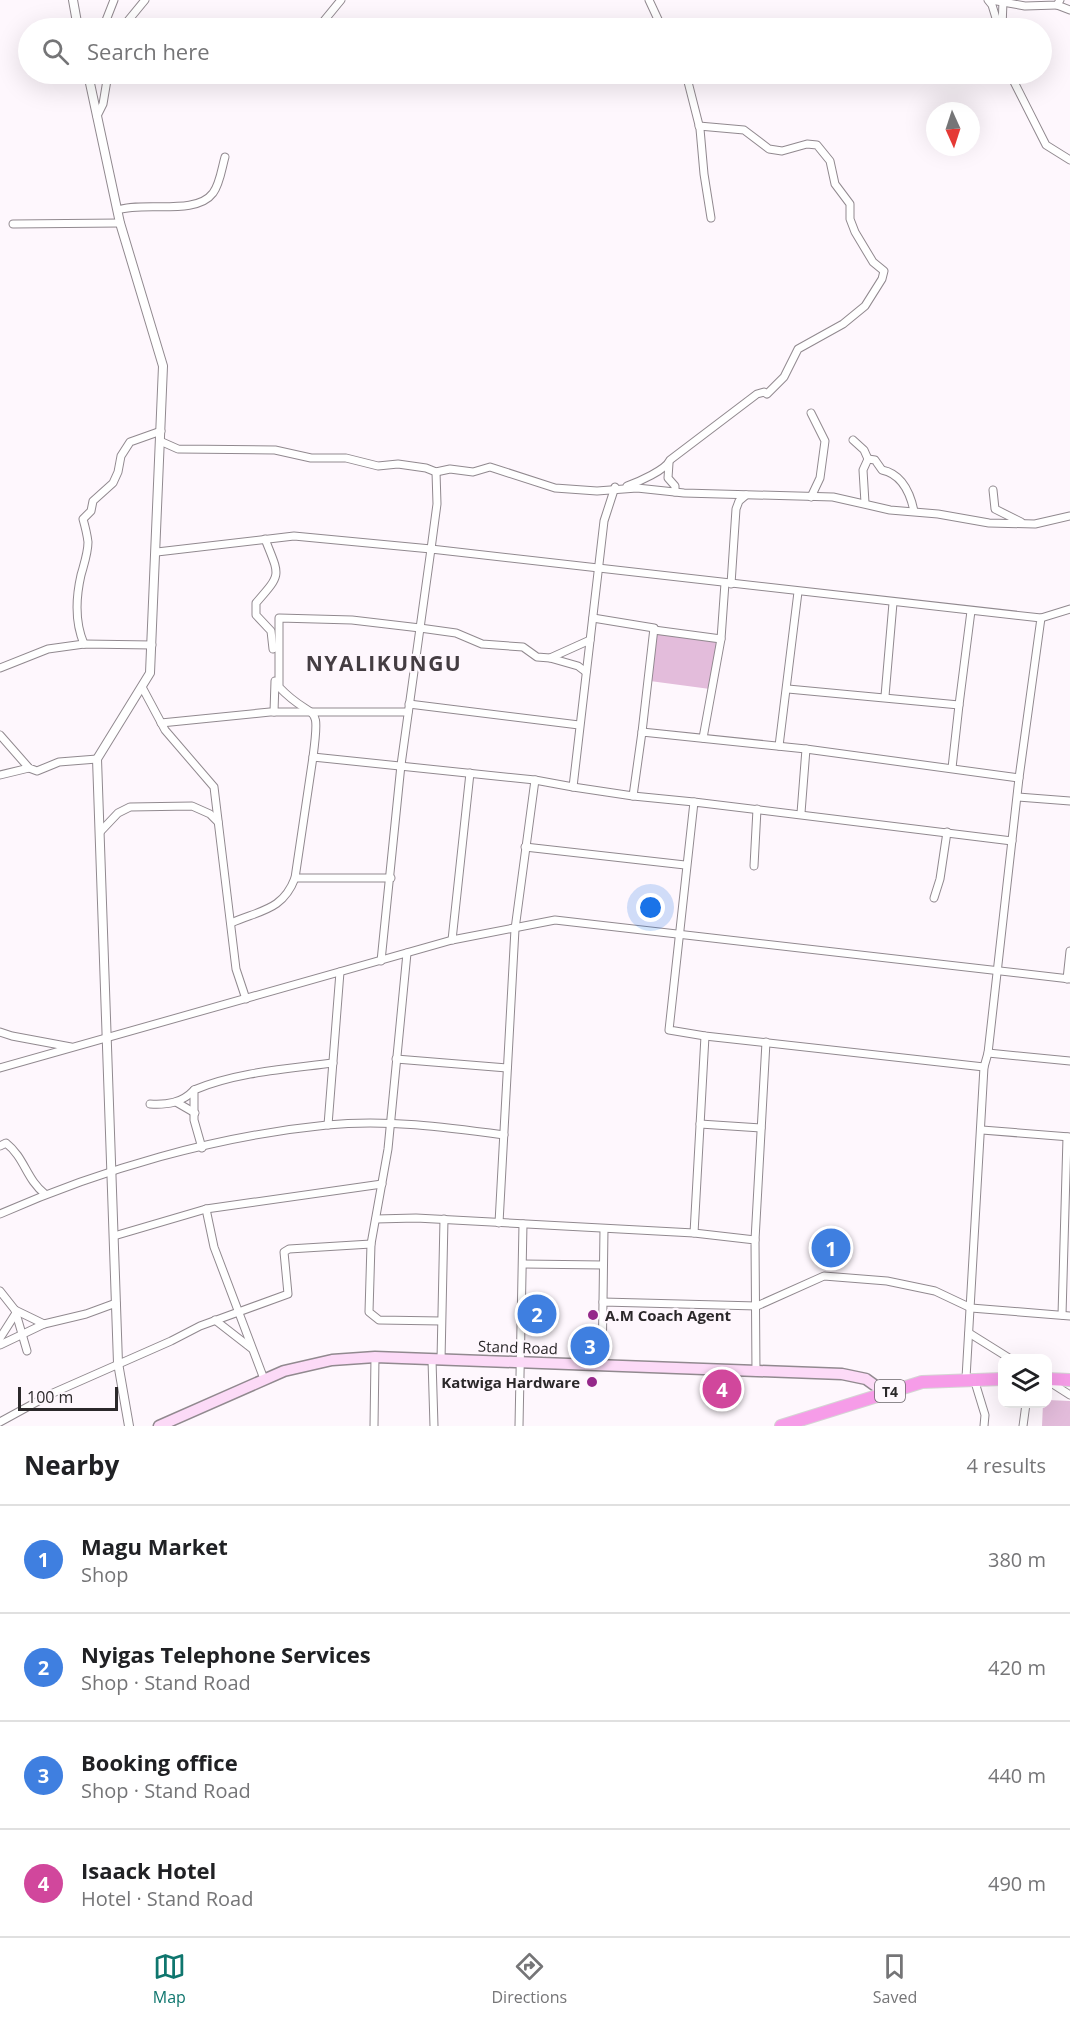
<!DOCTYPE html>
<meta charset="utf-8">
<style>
body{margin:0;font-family:"Open Sans",sans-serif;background:#f6f6f6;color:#202124}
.controls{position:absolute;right:18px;bottom:18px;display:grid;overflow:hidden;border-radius:12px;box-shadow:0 6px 24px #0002}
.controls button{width:54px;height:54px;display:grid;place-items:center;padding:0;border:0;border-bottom:2px solid #e0e0e0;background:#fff;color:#202124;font:30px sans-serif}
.compass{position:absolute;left:926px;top:102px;width:54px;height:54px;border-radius:50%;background:#fff;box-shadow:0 6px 24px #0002;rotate:177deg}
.scale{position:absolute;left:18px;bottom:15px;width:100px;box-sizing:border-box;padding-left:6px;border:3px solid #2b282a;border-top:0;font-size:16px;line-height:21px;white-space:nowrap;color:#2b282a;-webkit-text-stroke:4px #fef7fd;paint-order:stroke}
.you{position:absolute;left:651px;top:908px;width:21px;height:21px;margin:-15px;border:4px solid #fff;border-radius:50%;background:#1a73e8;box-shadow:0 0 0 9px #1a73e833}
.badge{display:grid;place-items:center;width:39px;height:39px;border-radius:50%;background:#0f766e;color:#fff;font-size:20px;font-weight:700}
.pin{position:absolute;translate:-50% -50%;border:3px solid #fff;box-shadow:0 2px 6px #0006}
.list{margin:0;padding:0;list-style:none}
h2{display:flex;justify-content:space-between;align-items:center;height:78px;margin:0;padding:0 24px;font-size:26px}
h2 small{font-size:20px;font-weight:400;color:#757577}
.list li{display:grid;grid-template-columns:39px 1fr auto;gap:18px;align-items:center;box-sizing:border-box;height:108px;padding:0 24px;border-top:2px solid #e0e0e0}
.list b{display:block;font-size:22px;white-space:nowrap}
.list p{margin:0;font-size:20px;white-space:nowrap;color:#757577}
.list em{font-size:20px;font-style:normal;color:#757577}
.icon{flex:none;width:33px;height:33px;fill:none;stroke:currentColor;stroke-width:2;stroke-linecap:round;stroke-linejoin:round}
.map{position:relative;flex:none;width:1070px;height:1426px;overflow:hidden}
.search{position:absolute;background:#fff;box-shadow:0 6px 24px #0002;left:18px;right:18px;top:18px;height:66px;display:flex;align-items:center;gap:15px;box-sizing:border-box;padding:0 21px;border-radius:33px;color:#757577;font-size:22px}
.sheet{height:510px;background:#fff}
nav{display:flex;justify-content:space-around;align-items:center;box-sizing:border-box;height:84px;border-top:2px solid #e0e0e0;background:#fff;font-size:16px;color:#757577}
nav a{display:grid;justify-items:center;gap:3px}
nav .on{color:#0f766e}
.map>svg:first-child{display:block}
</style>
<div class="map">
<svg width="1070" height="1426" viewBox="0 0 1070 1426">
<rect width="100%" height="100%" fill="#fef7fd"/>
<g fill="#e3bcdb">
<polygon points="654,630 717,640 710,689 650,681"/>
<polygon points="1048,1400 1070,1401 1070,1426 1042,1426 1043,1404 1048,1404"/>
</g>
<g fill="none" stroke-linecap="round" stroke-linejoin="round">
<defs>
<g id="minor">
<polyline points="649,0 662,28"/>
<polyline points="988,0 992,5 999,28"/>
<polyline points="991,0 1025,6 1057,5 1060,0"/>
<polyline points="1057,5 1070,10"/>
<polyline points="103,28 114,0"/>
<polyline points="122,28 145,0"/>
<polyline points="318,28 341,0"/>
<polyline points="1002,28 1003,1"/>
<polyline points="686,74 700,129 704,174 711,218"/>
<polyline points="1010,74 1046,145 1070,160"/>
<polyline points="97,116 103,104 108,74"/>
<path d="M118 210C144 201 196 216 213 193 220 184 222 167 225 157"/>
<polyline points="13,224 120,223"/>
<polyline points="853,440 864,450 868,459 863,470 865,503"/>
<polyline points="160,441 178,449 275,450 311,458 346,458 378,466 398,464 426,468 436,472 450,469 473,472 490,467 555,488 597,491 637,488 684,493 833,497 890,510 938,514 989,523 1035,524 1070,516"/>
<path d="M868 459 875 460 882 470C902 474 910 492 914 511"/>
<polyline points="669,463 668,478 675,486 675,492"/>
<path d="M627 486C638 482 666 470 670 460L757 394 764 392 767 394 784 377 798 349 843 324 865 306 882 279 884 271 873 262 855 232 850 219V204L835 184 830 161 817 145 807 144 782 151 769 149 744 130 699 126"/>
<polyline points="993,490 995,509 1021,522"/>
<polyline points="811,497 820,478 825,441 811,413"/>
<path d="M265 539C280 577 282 573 256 603V615L271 631 273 649"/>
<polyline points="157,552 294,536 431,549 437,504 436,472"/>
<polyline points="731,584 736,509 739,501 746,495"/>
<polyline points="593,618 654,628 642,732"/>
<polyline points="1041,618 1070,609"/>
<polyline points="654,630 721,639"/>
<path d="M84 644C75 623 76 597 81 575 84 564 88 553 88 542 87 534 85 526 83 519L91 511 93 501 113 483 118 472 121 456 130 442 161 431"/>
<polyline points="550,658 578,666 586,672"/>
<polyline points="0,668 48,649 84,644 152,645"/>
<polyline points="142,687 165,730 214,787 236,969 246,999"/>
<polyline points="788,689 959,705 971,611"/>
<polyline points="885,696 893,603"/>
<polyline points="409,704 579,725"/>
<polyline points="274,712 275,681"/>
<polyline points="161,723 270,712 408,712"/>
<polyline points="0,735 29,768 37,771 59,762 97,759"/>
<polyline points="703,738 721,639 725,583"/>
<polyline points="779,746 798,592"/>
<path d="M313 757C321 697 314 724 279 687V618L352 620 420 628 456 633 482 644 523 647 537 657 550 658 590 640"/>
<polyline points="952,768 959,705"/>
<polyline points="0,775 29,768"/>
<polyline points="573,787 633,796 642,732 806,749"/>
<polyline points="633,796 694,802"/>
<polyline points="1018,797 1070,801"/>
<polyline points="801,813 806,749 1019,778"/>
<polyline points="100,832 118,813 130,807 192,806 210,814 218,822"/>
<polyline points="525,847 685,865"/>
<polyline points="754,866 757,809"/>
<polyline points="295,878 391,878"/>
<polyline points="934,898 940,879 947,832"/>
<path d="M231 923C261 910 283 910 295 878L313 757 535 780 573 787 604 521 615 487"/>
<polyline points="452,940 470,773"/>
<polyline points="407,953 388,1149 371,1244 369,1312 379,1320 441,1321"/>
<polyline points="381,961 401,765 431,549 1041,618 1019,778 988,1053 984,1067 966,1378"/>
<polyline points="1067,979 1070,951"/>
<polyline points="0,1032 12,1036 71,1047"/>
<polyline points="988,1053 1070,1061"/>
<polyline points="396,1059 507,1068"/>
<polyline points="984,1067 705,1036 669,1030 694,802 1012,841"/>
<polyline points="0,1068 452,940 555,920 1070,979"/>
<polyline points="176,1102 195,1113"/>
<path d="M150 1104C167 1105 182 1103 194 1090"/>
<polyline points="700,1124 761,1128"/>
<polyline points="328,1125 340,972"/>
<polyline points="982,1130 1070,1137"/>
<path d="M0 1146 6 1143C25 1158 26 1179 45 1194"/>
<path d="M202 1148 194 1120V1090C237 1072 287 1069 333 1063"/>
<polyline points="206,1209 214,1247 264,1379"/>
<path d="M0 1214C102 1169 216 1136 327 1125 386 1119 445 1127 504 1135"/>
<polyline points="376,1219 416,1218 694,1233 755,1240 756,1372"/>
<polyline points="499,1223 515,929 535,780"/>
<polyline points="694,1233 705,1036"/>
<polyline points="114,1236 206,1209 382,1184"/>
<polyline points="755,1240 766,1042"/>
<polyline points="523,1264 603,1265"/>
<polyline points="0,1291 15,1310 27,1351"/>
<polyline points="603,1302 604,1229"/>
<polyline points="15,1310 44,1324"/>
<polyline points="1062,1315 1067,1137"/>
<polyline points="215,1320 251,1348"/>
<polyline points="969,1333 1009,1358"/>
<polyline points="0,1338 16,1313"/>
<polyline points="0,1345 44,1324 86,1314 116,1303"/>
<polyline points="432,1360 434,1426"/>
<polyline points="441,1360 444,1219"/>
<polyline points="602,1364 603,1302 757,1306 824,1276 887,1281 935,1291 971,1308 1070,1316"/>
<polyline points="974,1379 985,1415 984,1426"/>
<polyline points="1048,1381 1070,1395"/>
<polyline points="0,1422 53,1393 171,1341 200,1326 288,1294 284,1252 289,1249 371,1244"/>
<polyline points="374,1426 375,1357"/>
<polyline points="519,1426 523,1224"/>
<polyline points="1023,1426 1026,1404"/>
</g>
<g id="tertiary">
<polyline points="73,0 78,28"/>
<polyline points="88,74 120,223 163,366 150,673 97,759 118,1363 129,1426"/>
</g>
<polyline id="secondary" points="159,1426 284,1371 332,1360 375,1357 842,1374 866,1379 884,1392"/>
<g id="trunk">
<polyline points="1048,1379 1070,1380"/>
<polyline points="781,1426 922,1382 1002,1379"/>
</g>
</defs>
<use href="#minor" stroke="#91898f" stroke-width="9"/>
<use href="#tertiary" stroke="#91898f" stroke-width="10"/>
<use href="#secondary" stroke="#91898f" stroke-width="13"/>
<use href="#trunk" stroke="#d5d4d4" stroke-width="14"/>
<use href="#minor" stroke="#fff" stroke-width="7"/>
<use href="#tertiary" stroke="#fff" stroke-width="8"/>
<use href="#secondary" stroke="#fcdaf7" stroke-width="10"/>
<use href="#trunk" stroke="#f69ce8" stroke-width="12"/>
</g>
<g fill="#95288a" stroke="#fef7fd" stroke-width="2">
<circle cx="593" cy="1315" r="6"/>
<circle cx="592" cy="1382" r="6"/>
</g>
<g text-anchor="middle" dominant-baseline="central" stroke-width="4.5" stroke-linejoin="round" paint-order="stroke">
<rect fill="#fef7fd" stroke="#6a6669" stroke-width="1.5" x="875" y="1380" width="30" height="22" rx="4.5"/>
<g font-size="14" font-weight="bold" fill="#2b282a">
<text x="890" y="1391">T4</text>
</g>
<g font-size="15" font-weight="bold" fill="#2b282a" stroke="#fef7fd" text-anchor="start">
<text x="605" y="1315">A.M Coach Agent</text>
<text x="580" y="1382" text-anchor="end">Katwiga Hardware</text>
</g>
<g font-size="15" fill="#2b282a" stroke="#fef7fd">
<text transform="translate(518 1347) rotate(2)">Stand Road</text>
</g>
<g font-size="21" font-weight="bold" letter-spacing="1.5" fill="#443d42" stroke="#fef7fd">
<text x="384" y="663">NYALIKUNGU</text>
</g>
</g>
</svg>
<div class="controls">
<button><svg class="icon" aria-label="layers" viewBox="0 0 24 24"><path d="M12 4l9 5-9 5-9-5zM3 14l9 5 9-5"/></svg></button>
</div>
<svg class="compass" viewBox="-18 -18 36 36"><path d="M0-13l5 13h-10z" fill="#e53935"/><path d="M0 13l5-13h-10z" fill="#757577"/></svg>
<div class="scale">100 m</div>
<div class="you"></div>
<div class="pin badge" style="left:831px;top:1248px;background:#3f7fe0">1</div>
<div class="pin badge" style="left:537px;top:1314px;background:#3f7fe0">2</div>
<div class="pin badge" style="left:590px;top:1346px;background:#3f7fe0">3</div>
<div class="pin badge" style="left:722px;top:1389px;background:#d1479c">4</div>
<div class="search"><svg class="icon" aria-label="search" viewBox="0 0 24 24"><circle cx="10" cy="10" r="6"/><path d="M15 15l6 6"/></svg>Search here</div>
</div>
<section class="sheet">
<h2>Nearby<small>4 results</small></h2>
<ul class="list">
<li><span class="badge" style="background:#3f7fe0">1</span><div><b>Magu Market</b><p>Shop</p></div><em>380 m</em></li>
<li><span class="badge" style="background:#3f7fe0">2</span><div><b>Nyigas Telephone Services</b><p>Shop · Stand Road</p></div><em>420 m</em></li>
<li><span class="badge" style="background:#3f7fe0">3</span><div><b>Booking office</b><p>Shop · Stand Road</p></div><em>440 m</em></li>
<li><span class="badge" style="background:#d1479c">4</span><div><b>Isaack Hotel</b><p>Hotel · Stand Road</p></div><em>490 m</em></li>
</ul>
</section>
<nav>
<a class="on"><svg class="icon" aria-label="map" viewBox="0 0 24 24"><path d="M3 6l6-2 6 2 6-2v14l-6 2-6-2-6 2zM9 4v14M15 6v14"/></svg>Map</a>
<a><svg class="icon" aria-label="directions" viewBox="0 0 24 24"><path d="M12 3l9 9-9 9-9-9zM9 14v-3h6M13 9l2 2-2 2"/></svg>Directions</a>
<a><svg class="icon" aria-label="saved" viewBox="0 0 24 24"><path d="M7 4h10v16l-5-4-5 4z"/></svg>Saved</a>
</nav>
